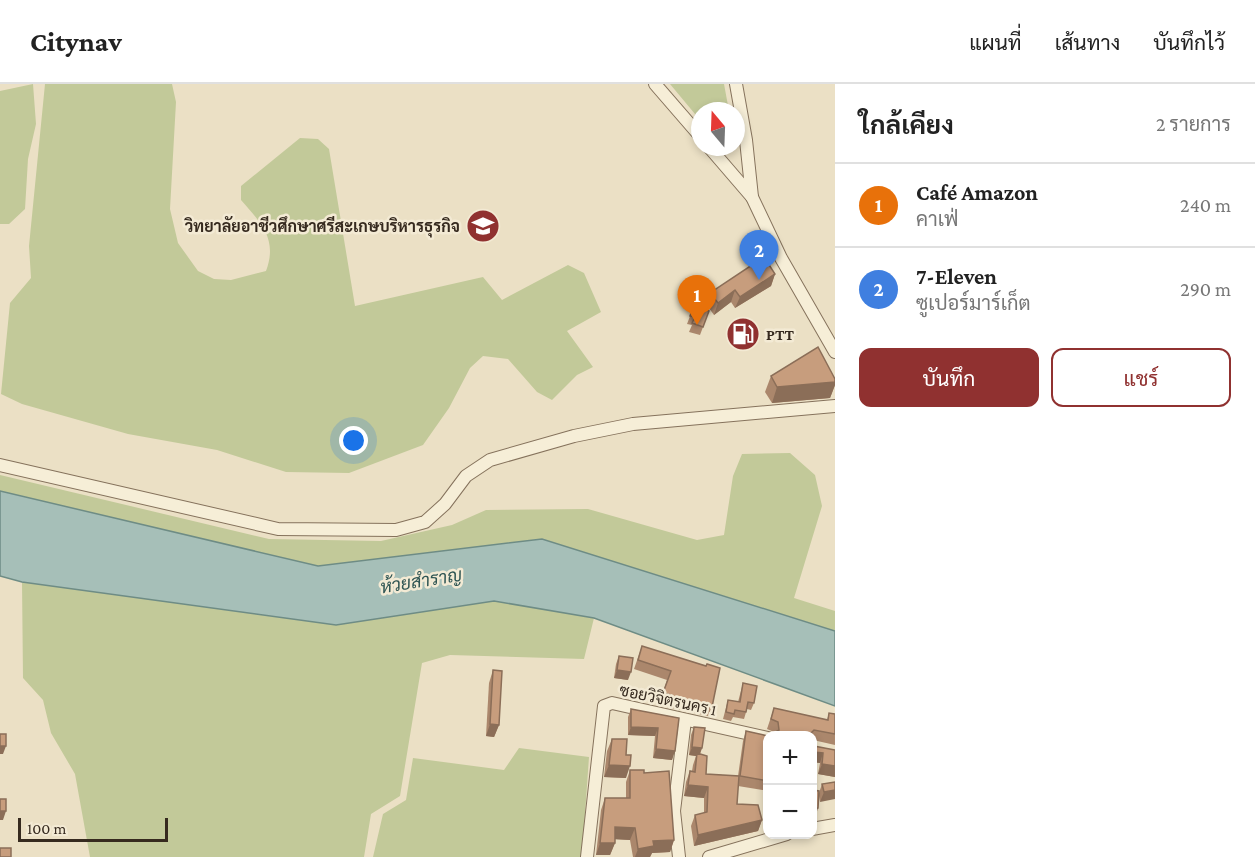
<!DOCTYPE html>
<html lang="th">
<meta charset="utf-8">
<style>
body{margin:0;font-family:"Crimson Pro",Sarabun,serif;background:#f6f6f6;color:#222}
.controls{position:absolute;right:18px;bottom:18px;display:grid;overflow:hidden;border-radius:12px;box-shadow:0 3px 9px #0003}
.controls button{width:54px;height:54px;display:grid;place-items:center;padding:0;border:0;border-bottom:2px solid #e0e0e0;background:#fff;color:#222;font:30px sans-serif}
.compass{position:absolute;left:691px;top:18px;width:54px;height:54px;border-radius:50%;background:#fff;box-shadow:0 3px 9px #0003;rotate:341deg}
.scale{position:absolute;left:18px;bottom:15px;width:150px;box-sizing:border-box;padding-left:6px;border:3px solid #362a1f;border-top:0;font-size:16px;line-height:21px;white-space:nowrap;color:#362a1f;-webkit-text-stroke:4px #f3ead4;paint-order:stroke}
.you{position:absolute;left:354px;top:357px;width:21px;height:21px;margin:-15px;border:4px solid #fff;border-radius:50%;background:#1a73e8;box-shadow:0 0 0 9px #1a73e833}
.badge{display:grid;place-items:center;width:39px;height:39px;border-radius:50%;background:#903130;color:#fff;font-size:20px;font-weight:700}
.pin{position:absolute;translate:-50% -50px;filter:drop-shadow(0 2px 3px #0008)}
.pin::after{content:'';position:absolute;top:32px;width:21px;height:18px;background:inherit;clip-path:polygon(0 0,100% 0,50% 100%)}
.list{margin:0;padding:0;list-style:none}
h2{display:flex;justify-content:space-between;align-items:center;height:78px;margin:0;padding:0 24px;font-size:26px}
h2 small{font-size:20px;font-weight:400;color:#767676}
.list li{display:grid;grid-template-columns:39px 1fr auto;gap:18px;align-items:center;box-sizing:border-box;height:84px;padding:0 24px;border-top:2px solid #e0e0e0}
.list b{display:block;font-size:22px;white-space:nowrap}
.list p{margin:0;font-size:20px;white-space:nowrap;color:#767676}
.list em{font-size:20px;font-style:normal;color:#767676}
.actions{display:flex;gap:12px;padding:18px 24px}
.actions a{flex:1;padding:14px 0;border:2px solid #903130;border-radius:12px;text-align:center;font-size:21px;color:#903130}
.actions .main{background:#903130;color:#fff}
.map{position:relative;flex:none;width:835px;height:773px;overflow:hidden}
header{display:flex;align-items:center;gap:36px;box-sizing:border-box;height:84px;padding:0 30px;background:#fff;border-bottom:2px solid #e0e0e0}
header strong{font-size:28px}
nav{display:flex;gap:33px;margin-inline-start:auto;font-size:21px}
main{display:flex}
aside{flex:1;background:#fff}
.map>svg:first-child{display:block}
</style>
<header>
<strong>Citynav</strong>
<nav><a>แผนที่</a><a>เส้นทาง</a><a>บันทึกไว้</a></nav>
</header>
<main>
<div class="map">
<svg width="835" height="773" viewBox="0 0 835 773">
<rect width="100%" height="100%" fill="#ebe0c5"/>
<g fill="#c2c999">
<polygon points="33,0 36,40 28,75 25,125 9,140 0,140 0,7"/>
<path d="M45 0H172L176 18 170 125 178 159 198 187 214 195 231 196 266 187C278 155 261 139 241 116V102L300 54 318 55 329 65 355 222 483 193 502 216 568 181 584 189 601 228 567 247 593 283 577 291 552 316 537 308 508 275 483 272 470 284 449 324 423 361 349 389 286 388 217 366 128 350 22 320 1 310 10 219 31 194 29 162Z"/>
<polygon points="670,0 724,0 729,27 700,27 700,36"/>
<polygon points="790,369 815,391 822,422 794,514 835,527 835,547 542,455 318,482 0,407 0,391 269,455 381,457 452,441 486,426 588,425 697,456 724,451 733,392 742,370"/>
<polygon points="22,498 336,541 494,517 594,534 584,575 450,571 422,579 400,712 371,730 364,773 90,773 75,690 51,649 43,616 23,594"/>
<polygon points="519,664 589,673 582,773 373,773 383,730 406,716 413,674 504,686"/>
</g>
<polygon fill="#a6bfb8" stroke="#6e8c85" stroke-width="1.5" points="0,407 318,482 542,455 835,547 835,622 594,534 494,517 336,541 22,498 0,492"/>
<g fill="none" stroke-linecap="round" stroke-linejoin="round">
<defs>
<g id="minor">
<polyline points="655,0 700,52"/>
<polyline points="736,0 746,56 752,113 781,174 835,268"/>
<polyline points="709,63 752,113"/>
<polyline points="0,381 278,445 396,446 425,438 445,420 466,392 490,376 574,352 633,340 835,322"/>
<polyline points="812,745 835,741"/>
<polyline points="587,773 604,622 612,619 768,654"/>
<polyline points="679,773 674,727 685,636"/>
<polyline points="709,773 787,750"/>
</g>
</defs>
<use href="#minor" stroke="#85725c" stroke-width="14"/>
<use href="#minor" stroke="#f6eed7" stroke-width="12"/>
</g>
<g fill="#ab876c">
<polygon points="775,190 771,202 735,224 731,218 714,231 706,220 710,209"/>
<polygon points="694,222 709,227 700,251 689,248 692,241 687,240"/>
<polygon points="771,292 835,295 835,301 830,314 772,319 765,308"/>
<polygon points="642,562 712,623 708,632 667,623 668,621 660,618 667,596 634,585"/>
<polygon points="619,572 628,596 614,594 616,580"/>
<polygon points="493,586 499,641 494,653 486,652 489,599"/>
<polygon points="743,599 754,619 751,626 747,625 744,635 733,633 731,637 723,635 728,616 738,618"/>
<polygon points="774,624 827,636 829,629 835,630 835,661 813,656 813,651 771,651 774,650 774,648 767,645"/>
<polygon points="631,625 679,634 672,676 653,674 655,652 628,651 628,633"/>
<polygon points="694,643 702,664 700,670 706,690 738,692 743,657 746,647 768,652 768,707 738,702 737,720 762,736 758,747 694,762 691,742 695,731 704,729 704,714 684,712 686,698 690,687 692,687 693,681 696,672 689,671 691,651"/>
<polygon points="612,655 626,694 604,693 607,667"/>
<polygon points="813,660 814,662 835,666 835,693 818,690 820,679 813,678"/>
<polygon points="630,686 644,689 674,756 670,768 652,769 650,773 633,773 630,756 615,755 615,759 610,771 596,771 601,726 605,714 626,714 626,698"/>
<polygon points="835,698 820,718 819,712 815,734 819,709 822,700"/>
</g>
<g fill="#8b6e58">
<polygon points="775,190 771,202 735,224 740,213"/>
<polygon points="735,206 731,218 714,231 718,219"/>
<polygon points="835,298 835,301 830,314 772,319 777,303"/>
<polygon points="617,586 631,588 628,596 614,594"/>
<polygon points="490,640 499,641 494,653 486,652"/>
<polygon points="631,643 658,644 655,652 628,651"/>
<polygon points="0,662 6,662 3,670 0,670"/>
<polygon points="692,663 702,664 699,672 697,669 696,672 689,671"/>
<polygon points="656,665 675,667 672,676 653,674"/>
<polygon points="813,668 823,669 820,679 813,678"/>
<polygon points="822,680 835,682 835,693 818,690"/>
<polygon points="609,681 630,682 626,694 604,693"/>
<polygon points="688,701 708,703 704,714 684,712"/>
<polygon points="835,706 835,715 820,718 824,708"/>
<polygon points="813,724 818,724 815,734 813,734"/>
<polygon points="0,727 6,727 3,736 0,736"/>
<polygon points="762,736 758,747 694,762 698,751"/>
<polygon points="615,743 635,744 630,756 611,755"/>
<polygon points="674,756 670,768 652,769 650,773 635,773 638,765 653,757"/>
<polygon points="600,759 615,759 610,771 596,771"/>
</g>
<g fill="#c79d7d" stroke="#8b6e58" stroke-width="1.5">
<polygon points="764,173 775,190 740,213 735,206 718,219 710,209"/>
<polygon points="694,222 709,227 703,243 692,239 695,233 690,232"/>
<polygon points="818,263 835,295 835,298 777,303 771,292"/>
<polygon points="642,562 706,582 707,580 720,584 712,623 670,613 671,611 663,609 671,587 638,576"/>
<polygon points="619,572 633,574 631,588 617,586"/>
<polygon points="493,586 502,587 499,641 490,640"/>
<polygon points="743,599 757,602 754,619 748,618 746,628 735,626 734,630 726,628 728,616 740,618"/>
<polygon points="774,624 828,636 829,629 835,630 835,650 814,646 809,651 771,651 779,646 778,638 771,635"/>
<polygon points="631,625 679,634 675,667 656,665 658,644 631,643"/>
<polygon points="694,643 705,644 702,664 692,663"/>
<polygon points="746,647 768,652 768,697 740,692"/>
<rect x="0" y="650" width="6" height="12"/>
<polygon points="612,655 627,655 626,671 631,671 630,682 609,681"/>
<polygon points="813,660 814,662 835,666 835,682 822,680 823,669 813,668"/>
<polygon points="697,669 707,672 706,690 739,692 737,720 758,721 762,736 698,751 695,731 707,728 708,703 688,701 690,687 695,688"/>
<polygon points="630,686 644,686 644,689 669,687 674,756 653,757 654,762 638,765 635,744 615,743 615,759 600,759 605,714 630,714"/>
<polygon points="835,698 835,706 824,708 822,700"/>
<polygon points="813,706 819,707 818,724 813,724"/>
<rect x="0" y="715" width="6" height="12"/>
<rect x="0" y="764" width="11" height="9"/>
</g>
<defs>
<symbol id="university-disc" viewBox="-11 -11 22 22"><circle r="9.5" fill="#903130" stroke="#f3ead4"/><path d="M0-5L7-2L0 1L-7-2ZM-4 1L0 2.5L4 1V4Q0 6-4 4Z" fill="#fff"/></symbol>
<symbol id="fuel-disc" viewBox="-11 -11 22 22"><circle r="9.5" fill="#903130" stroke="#f3ead4"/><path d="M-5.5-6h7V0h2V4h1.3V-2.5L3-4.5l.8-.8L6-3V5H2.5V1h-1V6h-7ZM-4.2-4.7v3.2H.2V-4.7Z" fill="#fff"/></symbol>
</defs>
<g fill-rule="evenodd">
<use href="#university-disc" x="464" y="123" width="38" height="38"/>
<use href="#fuel-disc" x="724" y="231" width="38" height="38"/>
</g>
<g text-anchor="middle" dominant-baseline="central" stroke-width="5" stroke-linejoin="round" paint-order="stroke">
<g font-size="16" font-weight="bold" fill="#362a1f" stroke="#f3ead4" text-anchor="end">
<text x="460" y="142">วิทยาลัยอาชีวศึกษาศรีสะเกษบริหารธุรกิจ</text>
<text x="766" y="250" text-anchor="start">PTT</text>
</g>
<g font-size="16" fill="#362a1f" stroke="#f3ead4">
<text transform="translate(668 616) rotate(12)">ซอยวิจิตรนคร 1</text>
</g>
<g font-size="18" font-style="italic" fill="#2f5553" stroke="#f3ead4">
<text transform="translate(421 497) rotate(-9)">ห้วยสำราญ</text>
</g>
</g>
</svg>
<div class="controls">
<button>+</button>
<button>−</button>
</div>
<svg class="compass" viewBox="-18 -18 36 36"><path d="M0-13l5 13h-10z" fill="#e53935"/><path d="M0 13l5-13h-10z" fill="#767676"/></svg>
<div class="scale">100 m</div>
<div class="you"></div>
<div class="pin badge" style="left:697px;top:241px;background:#e8710a">1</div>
<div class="pin badge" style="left:759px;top:196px;background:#3f7fe0">2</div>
</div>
<aside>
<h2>ใกล้เคียง<small>2 รายการ</small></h2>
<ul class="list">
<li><span class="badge" style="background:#e8710a">1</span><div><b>Café Amazon</b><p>คาเฟ่</p></div><em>240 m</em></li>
<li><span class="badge" style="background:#3f7fe0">2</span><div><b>7-Eleven</b><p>ซูเปอร์มาร์เก็ต</p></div><em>290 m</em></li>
</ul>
<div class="actions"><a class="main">บันทึก</a><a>แชร์</a></div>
</aside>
</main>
